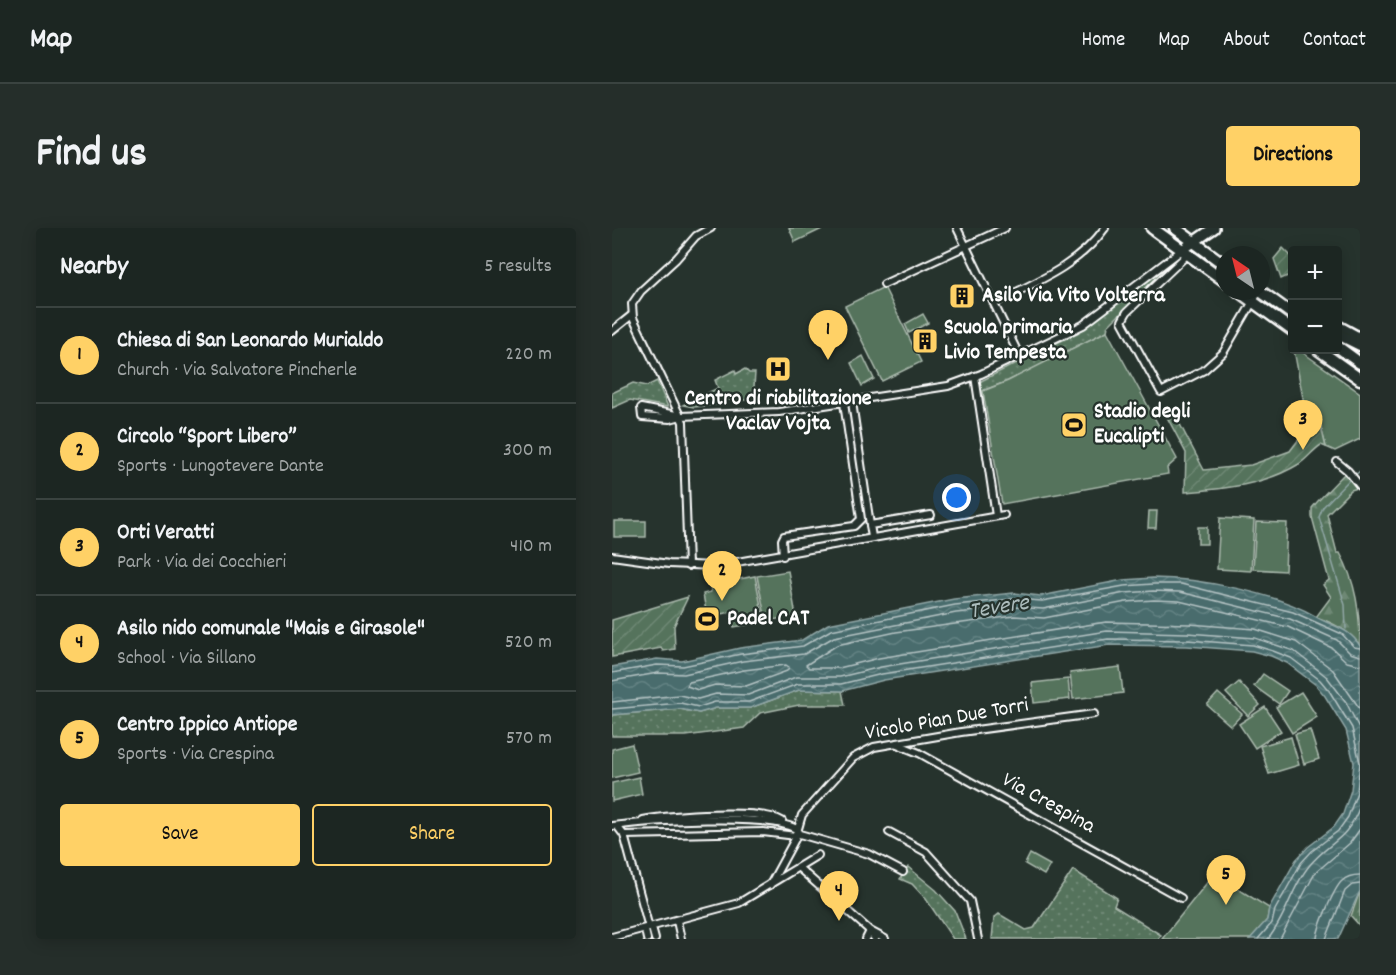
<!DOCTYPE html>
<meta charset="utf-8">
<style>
body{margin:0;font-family:Dekko,sans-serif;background:#252e2a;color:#f1f3f6}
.controls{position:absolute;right:18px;top:18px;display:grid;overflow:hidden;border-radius:6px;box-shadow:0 3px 15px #0003}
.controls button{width:54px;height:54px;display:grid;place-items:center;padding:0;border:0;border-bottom:2px solid #3a4340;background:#1c2622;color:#f1f3f6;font:30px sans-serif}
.compass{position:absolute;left:604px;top:18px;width:54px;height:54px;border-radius:50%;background:#1c2622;box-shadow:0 3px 15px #0003;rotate:325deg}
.you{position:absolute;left:345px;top:270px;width:21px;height:21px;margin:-15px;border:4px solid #fff;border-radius:50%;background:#1a73e8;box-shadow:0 0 0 9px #1a73e833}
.badge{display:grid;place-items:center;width:39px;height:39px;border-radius:50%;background:#ffd166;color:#111;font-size:20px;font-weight:700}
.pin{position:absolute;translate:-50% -50px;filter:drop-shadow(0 2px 3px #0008)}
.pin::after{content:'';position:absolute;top:32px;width:21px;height:18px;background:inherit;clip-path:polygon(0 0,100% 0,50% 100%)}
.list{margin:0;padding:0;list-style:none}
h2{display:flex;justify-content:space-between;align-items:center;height:78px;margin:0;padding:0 24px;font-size:26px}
h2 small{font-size:20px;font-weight:400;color:#a0a5a5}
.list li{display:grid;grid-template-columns:39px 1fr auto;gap:18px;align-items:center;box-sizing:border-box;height:96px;padding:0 24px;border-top:2px solid #3a4340}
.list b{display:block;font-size:22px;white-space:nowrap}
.list p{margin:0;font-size:20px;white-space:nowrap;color:#a0a5a5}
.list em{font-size:20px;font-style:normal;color:#a0a5a5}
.actions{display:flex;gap:12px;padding:18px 24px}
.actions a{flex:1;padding:14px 0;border:2px solid #ffd166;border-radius:6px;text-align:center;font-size:21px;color:#ffd166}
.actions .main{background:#ffd166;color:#111}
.map{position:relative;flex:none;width:748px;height:711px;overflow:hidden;border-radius:6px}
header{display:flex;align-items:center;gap:36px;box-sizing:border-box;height:84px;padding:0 30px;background:#1c2622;border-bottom:2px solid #3a4340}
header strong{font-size:28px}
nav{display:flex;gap:33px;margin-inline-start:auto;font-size:21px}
.intro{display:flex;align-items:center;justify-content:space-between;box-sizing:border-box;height:144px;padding:0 36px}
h1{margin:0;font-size:42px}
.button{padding:15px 27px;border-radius:6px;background:#ffd166;color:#111;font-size:21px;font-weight:700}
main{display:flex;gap:36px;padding:0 36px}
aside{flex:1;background:#1c2622;border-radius:6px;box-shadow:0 3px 15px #0003}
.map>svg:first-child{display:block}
</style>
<header>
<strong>Map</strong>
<nav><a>Home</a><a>Map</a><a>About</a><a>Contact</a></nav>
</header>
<div class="intro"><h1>Find us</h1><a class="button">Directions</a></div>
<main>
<aside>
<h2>Nearby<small>5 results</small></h2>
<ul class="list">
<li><span class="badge">1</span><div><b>Chiesa di San Leonardo Murialdo</b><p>Church · Via Salvatore Pincherle</p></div><em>220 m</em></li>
<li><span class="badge">2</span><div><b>Circolo “Sport Libero”</b><p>Sports · Lungotevere Dante</p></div><em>300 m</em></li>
<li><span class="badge">3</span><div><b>Orti Veratti</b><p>Park · Via dei Cocchieri</p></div><em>410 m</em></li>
<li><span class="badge">4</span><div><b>Asilo nido comunale &quot;Mais e Girasole&quot;</b><p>School · Via Sillano</p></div><em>520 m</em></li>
<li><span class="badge">5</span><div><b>Centro Ippico Antiope</b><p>Sports · Via Crespina</p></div><em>570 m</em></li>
</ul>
<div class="actions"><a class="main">Save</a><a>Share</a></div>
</aside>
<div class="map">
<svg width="748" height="711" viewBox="0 0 748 711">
<defs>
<pattern id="grass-dots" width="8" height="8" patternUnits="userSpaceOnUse" patternTransform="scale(1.5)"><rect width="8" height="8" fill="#55735b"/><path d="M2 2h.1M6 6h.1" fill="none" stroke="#6e8874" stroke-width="1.8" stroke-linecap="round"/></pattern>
<pattern id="forest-firs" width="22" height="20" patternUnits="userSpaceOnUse" patternTransform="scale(1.5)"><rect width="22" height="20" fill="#55735b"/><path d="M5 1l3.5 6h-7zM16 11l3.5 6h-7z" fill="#6e8874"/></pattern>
<pattern id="garden-furrows" width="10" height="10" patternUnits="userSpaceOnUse" patternTransform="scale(1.5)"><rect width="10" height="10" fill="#55735b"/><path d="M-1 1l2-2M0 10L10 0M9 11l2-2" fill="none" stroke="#6e8874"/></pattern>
<pattern id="water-waves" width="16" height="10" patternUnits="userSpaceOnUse" patternTransform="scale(1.5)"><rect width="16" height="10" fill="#486c6d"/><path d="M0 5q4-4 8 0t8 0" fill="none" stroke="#638283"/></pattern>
</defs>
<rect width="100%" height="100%" fill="#26332d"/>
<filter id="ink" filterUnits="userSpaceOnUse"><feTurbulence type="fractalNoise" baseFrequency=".0167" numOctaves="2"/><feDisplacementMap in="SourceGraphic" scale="12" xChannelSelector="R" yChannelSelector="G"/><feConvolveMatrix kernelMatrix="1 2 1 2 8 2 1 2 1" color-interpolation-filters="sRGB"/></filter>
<g filter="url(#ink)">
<g fill="url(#grass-dots)" stroke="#aab9ad" stroke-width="1.5">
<polygon points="556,38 496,98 495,103 396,153 372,162 371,174 369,174 367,154 465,105"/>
<polygon points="133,141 137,145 143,145 141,172 110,172 109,176 82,179 71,177 106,160 103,152 123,142 124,146"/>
<polygon points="45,153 56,179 18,172 0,180 0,165 21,155 35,158"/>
<polygon points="187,462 230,463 233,477 187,477 148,485 132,500 74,508 0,508 0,487 68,481 87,485 104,480 138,480"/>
<polygon points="296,639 324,662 343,683 354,711 341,711 314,671 300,656 288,651"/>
<polygon points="461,642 505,670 502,678 549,707 546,711 380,711 382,690 387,686 414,702 422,700"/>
</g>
<g fill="url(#forest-firs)" stroke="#aab9ad" stroke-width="1.5">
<path d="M732 246 746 260 739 262 715 286 725 325H728C744 354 748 385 748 418 740 404 719 394 704 389L719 369 711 357 717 352 700 289V280L706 273Z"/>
<polygon points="748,663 748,698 739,688"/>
</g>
<g fill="#55735b" stroke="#aab9ad" stroke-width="1.5">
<polygon points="177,0 212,0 183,14"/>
<polygon points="272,59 309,134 270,153 233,78"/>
<polygon points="311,86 316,95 297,105 293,96"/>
<polygon points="495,103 565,231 555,240 556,246 390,276 371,163 396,153"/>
<polygon points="682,122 687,122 748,165 748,211 723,223 714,219 704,179 693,181"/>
<polygon points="251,128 262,151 250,158 239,135"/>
<polygon points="537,283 545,283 544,300 536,300"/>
<polygon points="608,290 642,292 639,343 605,341"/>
<rect x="2" y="293" width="32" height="16"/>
<polygon points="644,294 675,295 673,343 641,341"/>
<rect x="586" y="299" width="9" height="17"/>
<polygon points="176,343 184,388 154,393 145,348"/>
<polygon points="143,348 152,394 122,399 119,384 104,387 102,381 94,383 91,366 99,364 98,357"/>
<polygon points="508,439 511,465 461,471 458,445"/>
<polygon points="651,446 676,463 667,476 642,458"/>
<polygon points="456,451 458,471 422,475 420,455"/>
<polygon points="627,454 648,477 636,488 614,465"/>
<polygon points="689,464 705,489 680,505 664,479"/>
<polygon points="606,465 630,486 619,498 595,477"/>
<polygon points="653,479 669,503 643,520 627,496"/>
<polygon points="698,502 707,531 692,536 683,506"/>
<polygon points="679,509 687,537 657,546 648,518"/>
<polygon points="20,516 26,544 0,550 0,521"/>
<polygon points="27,549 30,566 0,573 0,555"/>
<polygon points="418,626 438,637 432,647 413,636"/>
<polygon points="602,646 657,680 655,692 638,711 550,711"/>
</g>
<g fill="url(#garden-furrows)" stroke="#aab9ad" stroke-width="1.5">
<polygon points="671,20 680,29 680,46 669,51 662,31"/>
<path d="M704 179 714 219 709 217C701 222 695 231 687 236 653 257 612 261 573 264L574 225 555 189 562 185 592 242 639 237 678 223 696 199 693 181Z"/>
<polygon points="76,369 62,398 63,421 51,423 49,420 0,429 0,392"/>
</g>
<path fill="url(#water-waves)" stroke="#91a7a7" stroke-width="1.5" d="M541 350C587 350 664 365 703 388 720 399 737 399 748 418V663L726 711H638L655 692 657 680 684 632 696 619 722 599 731 586 739 562 742 535 734 502 713 468 704 457 675 435 659 428 640 423 575 418 497 417 272 452 230 463 187 462 138 480H104L87 485 68 481 0 487V439L45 431 70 433 128 420 190 412 216 396 342 371 402 365 429 368 511 352Z"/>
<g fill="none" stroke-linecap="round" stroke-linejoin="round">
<g stroke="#b6c4c5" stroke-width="1.5">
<polygon points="174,437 177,439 175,443 134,458 103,457 86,462 75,458 77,454 132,442"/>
<polyline points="748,437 735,434 720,420 676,399 567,373 542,372 514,374 432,390 402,388 284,404 225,417 194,437 197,440 227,440 267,430 494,394 577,396 643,401 684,414 721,442 748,481"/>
<polyline points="0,445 45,437 71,438 129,426 191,418 219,402 343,377 402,371 430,373 512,358 541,356 569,356 681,384 730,406 742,419 748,420"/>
<polyline points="0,453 46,445 72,446 131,433 192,426 222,409 344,385 402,379 431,381 513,365 541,363 568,364 678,391 725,412 738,425 748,428"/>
<polyline points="0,474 67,467 86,471 104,466 136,467 184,449 228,449 269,439 495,403 575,405 643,410 682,423 715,449 734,474 748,502"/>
<polyline points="0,481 68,475 87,479 103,474 137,474 186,456 229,456 270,446 496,411 575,412 641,417 661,423 679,430 708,452 718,464 740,500 748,535 745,564 736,589 726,603 700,623 689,635 663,682 660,695 646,711"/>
<path d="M656 711C674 690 679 660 697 638 718 612 734 615 748 578"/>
<polyline points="668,711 703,645 738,615 748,601"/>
<path d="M705 711C705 701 722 660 730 653 735 648 741 647 748 647"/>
<polyline points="714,711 733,663 740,657 748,656"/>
</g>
<g stroke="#91a7a7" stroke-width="1.5">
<polyline points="742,248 748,243"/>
<polyline points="734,401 733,377 707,289 711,279 738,251"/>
</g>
<defs>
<g id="street">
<polyline points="345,0 407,127"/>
<polyline points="577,25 515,84 510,93 549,164 592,142 611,125 647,63"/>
<polyline points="272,56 393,0"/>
<path d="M382 75C422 55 466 38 493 0"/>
<polyline points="0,103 20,87"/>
<polyline points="363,148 384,288"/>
<polyline points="240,174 258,297"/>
<polyline points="69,188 58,191 30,189 29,180 69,188 167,184 336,158 369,146 471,97 570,22"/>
<polyline points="725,234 736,243 748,258"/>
<polyline points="260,309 258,297 319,287"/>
<polyline points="0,328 57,336 102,338 392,287"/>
<polyline points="171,328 170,312 172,308 242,298 249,291 232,175"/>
<polyline points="76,338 71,194 21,90 20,76 29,63 64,31 84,8 99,0"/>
<polyline points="285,516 307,525 569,670"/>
<path d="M31 592C58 587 148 580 170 593"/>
<path d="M0 598C38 593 153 585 185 601"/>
<polyline points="5,598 12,607 37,700"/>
<polyline points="277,604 314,624 358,673 366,711"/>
<polyline points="184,605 257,626 291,644"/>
<polyline points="12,607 151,604 184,608"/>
<polyline points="188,641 256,701 263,711"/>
<polyline points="158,657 183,611 190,587 241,530 262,519 349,504 482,486"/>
<polyline points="65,693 69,711"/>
<polyline points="40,700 43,711"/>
<polyline points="33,702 35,711"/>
<polyline points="258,703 273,711"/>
<polyline points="0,709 127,675 206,627"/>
<polyline points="254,711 258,703"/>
</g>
<g id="secondary">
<polyline points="570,22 602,0"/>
<polyline points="726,98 748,110"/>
</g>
<g id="primary">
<polyline points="540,0 613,53"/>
<polyline points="563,0 613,37"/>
<polyline points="626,63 680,102"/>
<polyline points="648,63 680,86"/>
<polyline points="726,106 748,117"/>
<polyline points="726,119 748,135"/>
<polyline points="707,122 748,151"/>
</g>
</defs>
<use href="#street" stroke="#fff" stroke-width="10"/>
<use href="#secondary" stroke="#fff" stroke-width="14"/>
<use href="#primary" stroke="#fff" stroke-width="15"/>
<use href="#street" stroke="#26332d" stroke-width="6"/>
<use href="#secondary" stroke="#26332d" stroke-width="9"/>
<use href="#primary" stroke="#26332d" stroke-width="10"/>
</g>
</g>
<defs>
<symbol id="building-square" viewBox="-11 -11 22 22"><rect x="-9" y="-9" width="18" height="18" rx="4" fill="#ffd166" stroke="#26332d"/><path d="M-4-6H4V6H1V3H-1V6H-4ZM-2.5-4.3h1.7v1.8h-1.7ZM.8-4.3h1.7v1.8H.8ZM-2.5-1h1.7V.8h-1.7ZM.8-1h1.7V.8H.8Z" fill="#111"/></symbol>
<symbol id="hospital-square" viewBox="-11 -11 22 22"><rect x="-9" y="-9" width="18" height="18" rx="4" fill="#ffd166" stroke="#26332d"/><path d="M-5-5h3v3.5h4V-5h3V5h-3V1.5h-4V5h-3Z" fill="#111"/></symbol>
<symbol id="stadium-square" viewBox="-11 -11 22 22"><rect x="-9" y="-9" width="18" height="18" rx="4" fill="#ffd166" stroke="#26332d"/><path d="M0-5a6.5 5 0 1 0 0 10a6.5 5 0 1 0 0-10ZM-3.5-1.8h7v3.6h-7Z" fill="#111"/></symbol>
</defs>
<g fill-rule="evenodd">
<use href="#building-square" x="335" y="53" width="30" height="30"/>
<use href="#building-square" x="298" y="98" width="30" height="30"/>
<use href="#hospital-square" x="151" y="126" width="30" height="30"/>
<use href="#stadium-square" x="447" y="182" width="30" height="30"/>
<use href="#stadium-square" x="80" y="376" width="30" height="30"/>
</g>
<g text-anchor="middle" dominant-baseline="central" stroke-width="4.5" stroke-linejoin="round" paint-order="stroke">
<g font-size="22" font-weight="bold" fill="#fff" stroke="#26332d" text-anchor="start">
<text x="370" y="68">Asilo Via Vito Volterra</text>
<text x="332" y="100">Scuola primaria<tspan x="332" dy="25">Livio Tempesta</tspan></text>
<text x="166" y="171" text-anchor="middle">Centro di riabilitazione<tspan x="166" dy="25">Vaclav Vojta</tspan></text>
<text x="482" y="184">Stadio degli<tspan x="482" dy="25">Eucalipti</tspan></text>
<text x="115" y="391">Padel CAT</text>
</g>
<g font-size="22" fill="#fff" stroke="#26332d">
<text transform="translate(335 492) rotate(-10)">Vicolo Pian Due Torri</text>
<text transform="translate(436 576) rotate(29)">Via Crespina</text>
</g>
<g font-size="24" font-style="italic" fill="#adbdbd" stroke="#26332d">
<text transform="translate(387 380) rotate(-9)">Tevere</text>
</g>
</g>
</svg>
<div class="controls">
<button>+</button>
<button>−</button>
</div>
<svg class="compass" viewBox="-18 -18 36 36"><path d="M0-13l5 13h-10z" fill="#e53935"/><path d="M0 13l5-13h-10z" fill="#a0a5a5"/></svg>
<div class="you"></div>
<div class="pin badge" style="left:216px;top:132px">1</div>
<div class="pin badge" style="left:110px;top:373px">2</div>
<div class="pin badge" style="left:691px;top:222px">3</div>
<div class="pin badge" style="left:227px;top:693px">4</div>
<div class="pin badge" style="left:614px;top:677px">5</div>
</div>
</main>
